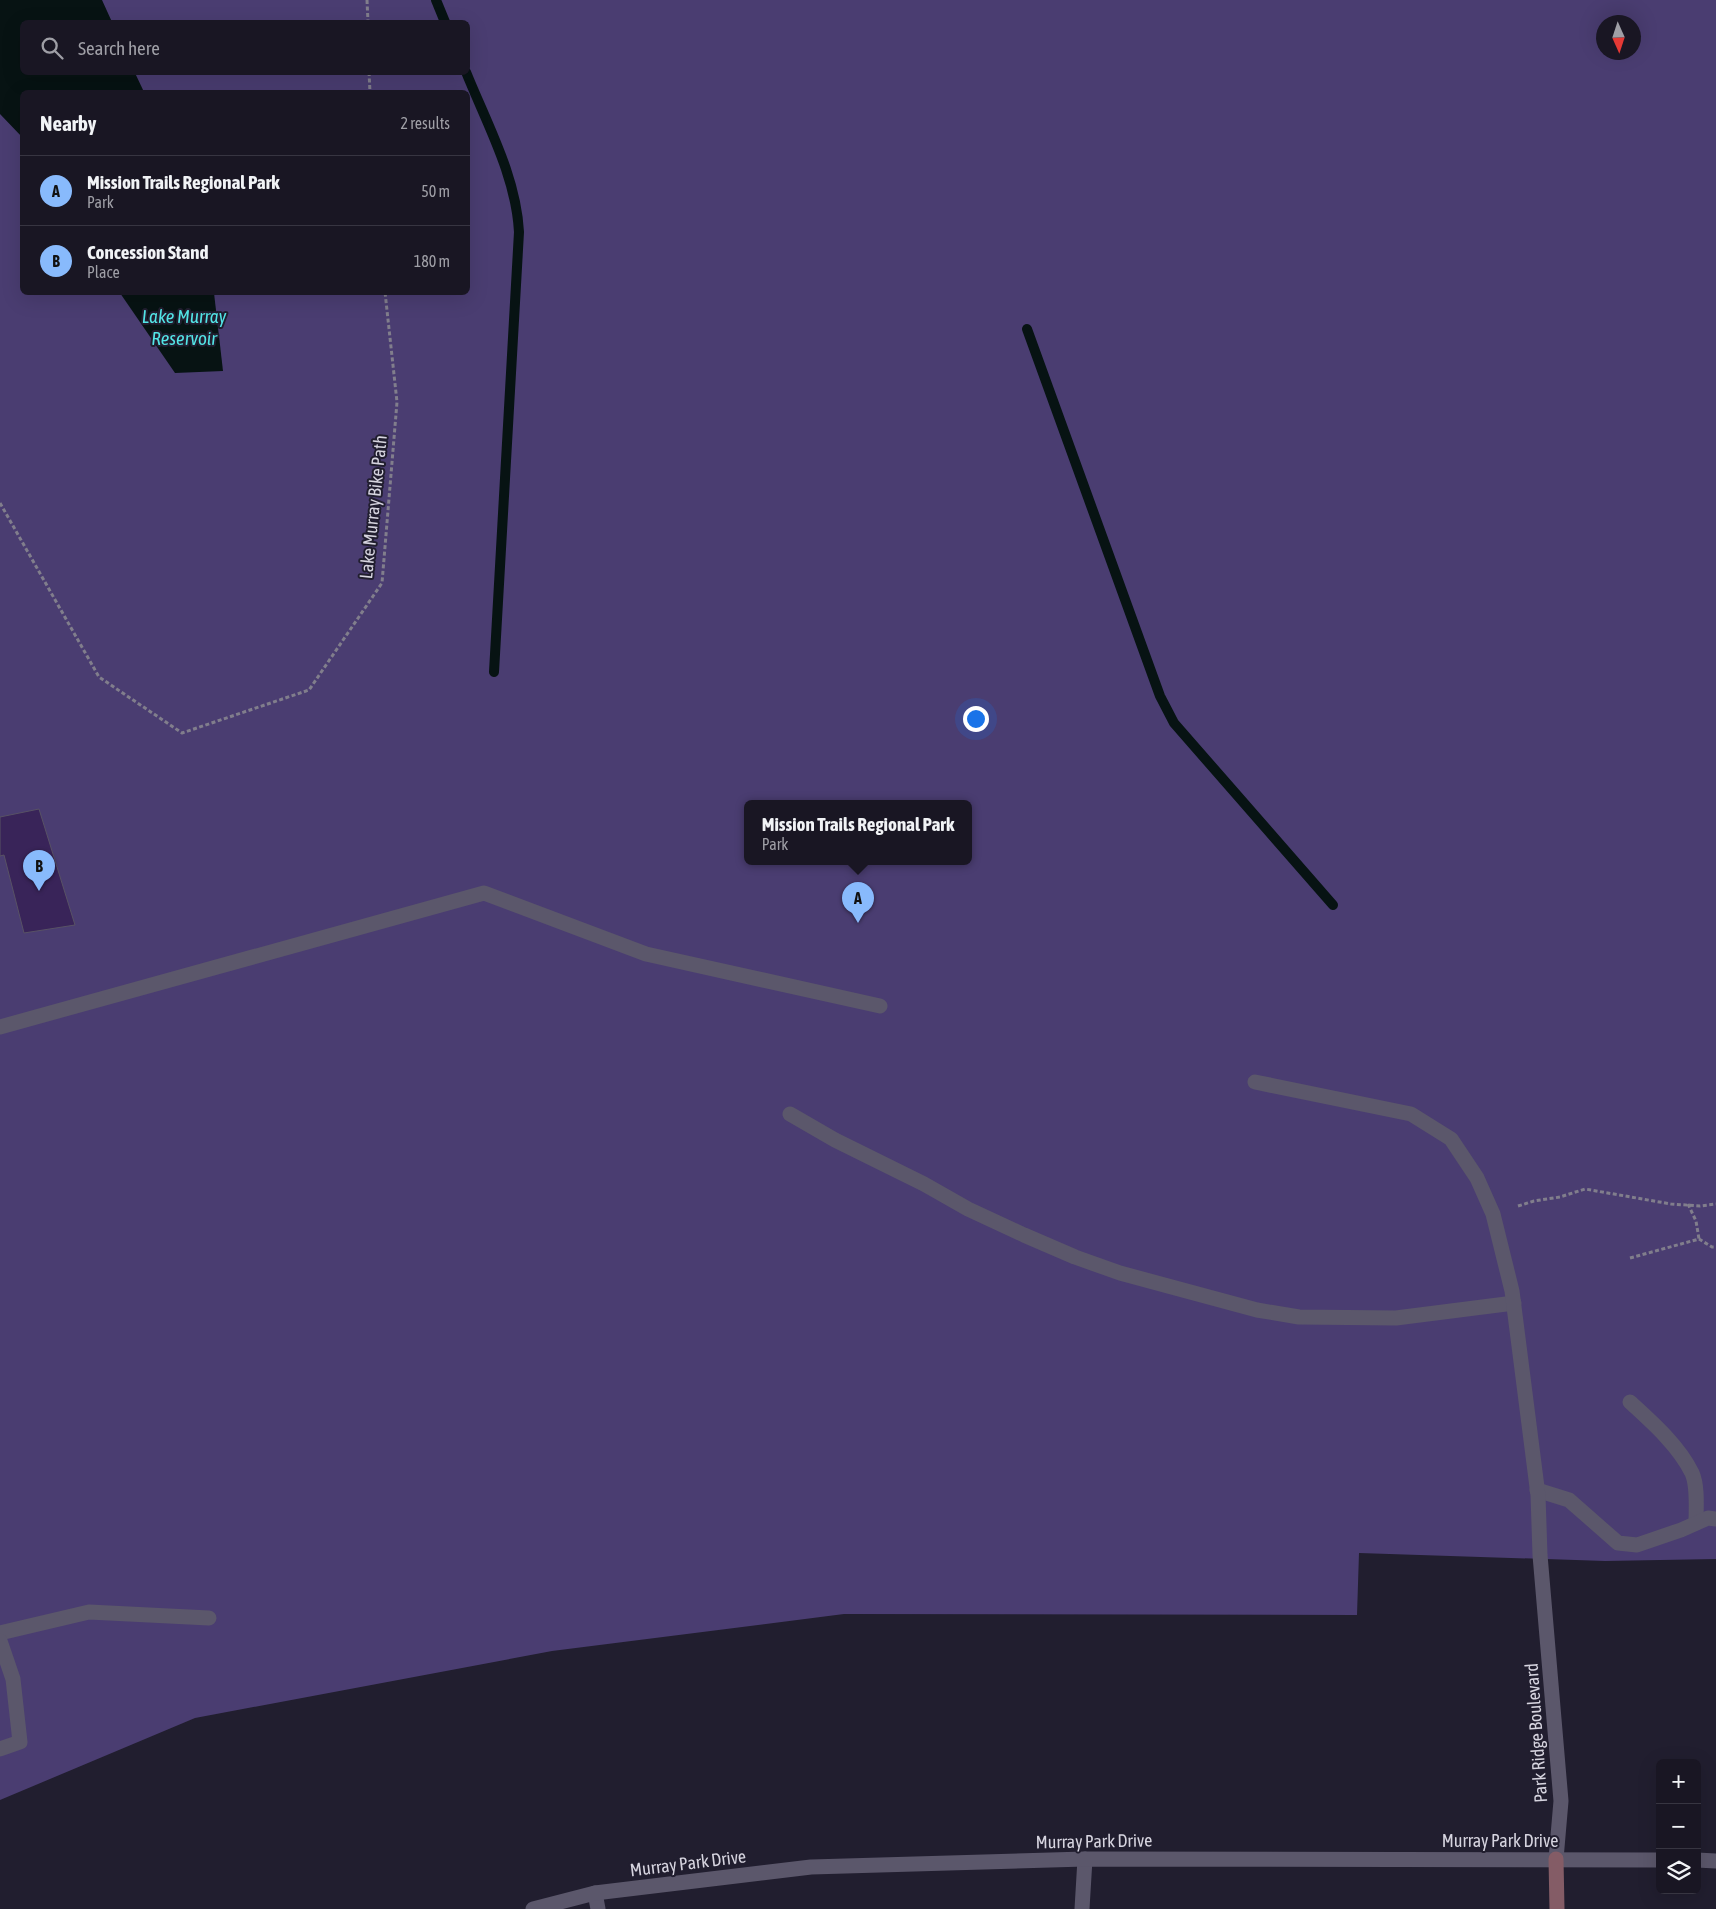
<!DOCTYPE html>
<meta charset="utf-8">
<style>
body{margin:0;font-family:"Asap Condensed",sans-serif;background:#221f2b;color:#f1f3f6}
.controls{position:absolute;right:15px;bottom:15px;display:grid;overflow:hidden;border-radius:8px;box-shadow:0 5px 20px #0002}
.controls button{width:45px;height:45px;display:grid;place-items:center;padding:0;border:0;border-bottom:1px solid #373541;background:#191623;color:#f1f3f6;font:25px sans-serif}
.compass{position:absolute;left:1596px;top:15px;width:45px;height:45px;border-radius:50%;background:#191623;box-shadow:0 5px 20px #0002;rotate:177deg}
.you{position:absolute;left:975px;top:718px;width:18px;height:18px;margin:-12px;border:4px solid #fff;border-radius:50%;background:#1a73e8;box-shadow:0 0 0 8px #1a73e833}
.badge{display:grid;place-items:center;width:32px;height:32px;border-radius:50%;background:#88bafc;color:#111;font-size:16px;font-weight:700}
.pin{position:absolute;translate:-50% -41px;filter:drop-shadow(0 1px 2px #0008)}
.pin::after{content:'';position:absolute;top:26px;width:18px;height:15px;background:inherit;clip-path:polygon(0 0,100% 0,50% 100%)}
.popup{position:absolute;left:744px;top:800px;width:228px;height:65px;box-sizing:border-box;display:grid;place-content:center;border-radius:8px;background:#191623;filter:drop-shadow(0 1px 4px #0005);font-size:16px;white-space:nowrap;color:#9f9fa6}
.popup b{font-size:19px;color:#f1f3f6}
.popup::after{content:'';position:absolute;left:50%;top:100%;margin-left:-10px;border:10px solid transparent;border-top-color:#191623}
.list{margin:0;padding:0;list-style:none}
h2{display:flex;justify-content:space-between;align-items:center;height:65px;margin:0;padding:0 20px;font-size:21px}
h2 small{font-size:16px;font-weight:400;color:#9f9fa6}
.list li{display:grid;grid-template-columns:32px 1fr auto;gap:15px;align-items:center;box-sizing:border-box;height:70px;padding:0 20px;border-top:1px solid #373541}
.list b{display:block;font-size:19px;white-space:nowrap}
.list p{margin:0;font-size:16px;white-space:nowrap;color:#9f9fa6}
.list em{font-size:16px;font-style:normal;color:#9f9fa6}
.icon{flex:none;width:28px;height:28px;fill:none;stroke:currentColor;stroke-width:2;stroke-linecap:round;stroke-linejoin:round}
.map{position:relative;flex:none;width:1716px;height:1909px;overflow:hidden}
.search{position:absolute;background:#191623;box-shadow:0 5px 20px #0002;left:20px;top:20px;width:450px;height:55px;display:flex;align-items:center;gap:12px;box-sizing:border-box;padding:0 18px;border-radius:8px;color:#9f9fa6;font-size:19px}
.panel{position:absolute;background:#191623;box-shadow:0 5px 20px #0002;left:20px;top:90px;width:450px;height:205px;border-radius:8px}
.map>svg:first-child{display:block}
</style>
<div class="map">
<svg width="1716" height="1909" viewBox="0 0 1716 1909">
<rect width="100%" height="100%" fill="#211e2f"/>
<path fill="#4a3d71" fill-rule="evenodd" d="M0 0H1716V1559L1605 1561 1359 1553 1357 1615 844 1614 552 1651 195 1718 0 1800ZM22 22H468V72H22ZM1604 22H1634V52H1604ZM22 92H468V292H22ZM748 804H968V862H748Z"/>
<g fill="#071313">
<polygon points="0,0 102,0 112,22 22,22 22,72 135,73 144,92 22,92 22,137 0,114"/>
<polygon points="120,293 214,293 223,371 175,373"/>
</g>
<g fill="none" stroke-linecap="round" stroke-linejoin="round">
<g stroke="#071313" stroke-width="10">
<polyline points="436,0 445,22"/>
<path d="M466 72C487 124 516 176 519 232L494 672"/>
<polyline points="1027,329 1160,696 1174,723 1333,905"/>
</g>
</g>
<polygon fill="#392459" stroke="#585265" points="39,809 75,925 24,933 4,855 0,856 0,817"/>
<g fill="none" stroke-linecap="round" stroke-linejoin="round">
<g stroke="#817e8c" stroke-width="3" stroke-dasharray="4 2.5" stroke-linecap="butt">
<polyline points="367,0 368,22"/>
<polyline points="369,72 370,92"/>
<polyline points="0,503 99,677 182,733 309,690 382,583 397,402 385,292"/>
<polyline points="1688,1204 1696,1221 1699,1239"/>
<polyline points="1518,1206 1534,1201 1560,1197 1585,1189 1671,1204 1700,1206 1716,1204"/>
<polyline points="1630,1258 1699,1239 1712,1247 1716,1247"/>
</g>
<g stroke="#5b576b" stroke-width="15">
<polyline points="790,1114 835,1140 924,1184 968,1209 1024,1235 1075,1257 1120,1273 1168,1286 1257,1310 1299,1317 1396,1318 1514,1303"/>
<path d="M1630 1402C1652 1422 1679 1446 1692 1473 1698 1486 1696 1509 1696 1523"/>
<polyline points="1537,1490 1569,1500 1618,1543 1637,1545 1681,1530 1708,1518 1716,1519"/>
<polyline points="0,1633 89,1612 209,1618"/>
<polyline points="0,1641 13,1679 20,1742 0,1749"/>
</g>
<g stroke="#5b576b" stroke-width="15">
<polyline points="0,1027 484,893 646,954 880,1006"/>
<polyline points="595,1893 598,1909"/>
<polyline points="1082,1909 1085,1859"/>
</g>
<g stroke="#5b576b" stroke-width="15">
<polyline points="1255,1082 1411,1114 1451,1139 1477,1178 1493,1214 1512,1291 1538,1495 1540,1555 1561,1801 1556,1859"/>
<polyline points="1697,1860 1716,1861"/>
<polyline points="533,1909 595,1893 811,1867 1085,1859 1660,1860"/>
</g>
<polyline stroke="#845c66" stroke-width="15" points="1556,1859 1557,1909"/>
</g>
<g text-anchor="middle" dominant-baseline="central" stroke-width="4" stroke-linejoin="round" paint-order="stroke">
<g font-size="18" fill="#d6d4df" stroke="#211e2f">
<text transform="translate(373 507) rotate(-84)">Lake Murray Bike Path</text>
<text transform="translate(1536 1733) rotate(-94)">Park Ridge Boulevard</text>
<text x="1500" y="1840">Murray Park Drive</text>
<text transform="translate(1094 1841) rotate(-1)">Murray Park Drive</text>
<text transform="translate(688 1863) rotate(-7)">Murray Park Drive</text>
</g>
<g font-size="19" font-style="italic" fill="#53e6e7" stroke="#211e2f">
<text x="184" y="316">Lake Murray<tspan x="184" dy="22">Reservoir</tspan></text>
</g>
</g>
</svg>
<div class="controls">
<button>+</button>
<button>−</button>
<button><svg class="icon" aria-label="layers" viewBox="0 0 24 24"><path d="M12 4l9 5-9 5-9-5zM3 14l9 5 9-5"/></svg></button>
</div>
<svg class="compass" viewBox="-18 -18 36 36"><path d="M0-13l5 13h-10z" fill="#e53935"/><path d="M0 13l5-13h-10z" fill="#9f9fa6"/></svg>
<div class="you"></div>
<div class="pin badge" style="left:858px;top:923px">A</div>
<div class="popup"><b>Mission Trails Regional Park</b>Park</div>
<div class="pin badge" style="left:39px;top:891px">B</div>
<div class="search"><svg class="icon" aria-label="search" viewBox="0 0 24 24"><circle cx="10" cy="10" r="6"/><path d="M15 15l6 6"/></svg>Search here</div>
<section class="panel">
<h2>Nearby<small>2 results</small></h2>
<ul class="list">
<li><span class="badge">A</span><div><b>Mission Trails Regional Park</b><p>Park</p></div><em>50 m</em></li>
<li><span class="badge">B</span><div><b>Concession Stand</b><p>Place</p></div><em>180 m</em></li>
</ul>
</section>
</div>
